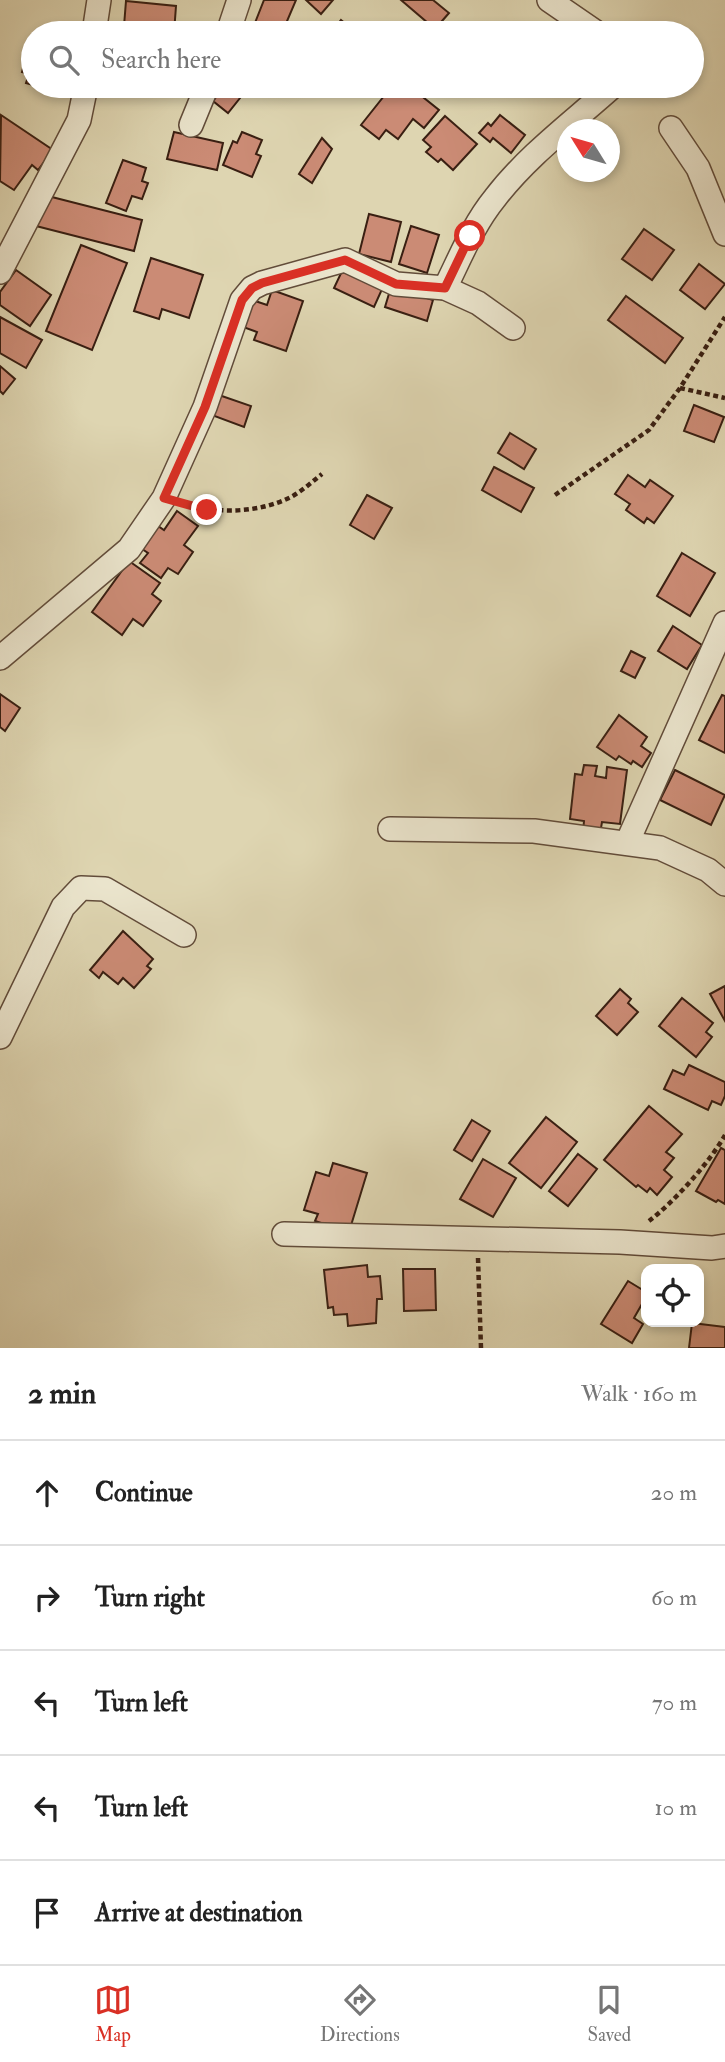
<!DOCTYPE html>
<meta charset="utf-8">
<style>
body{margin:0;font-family:"IM FELL Double Pica",serif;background:#f2f2f2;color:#222}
.controls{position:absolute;right:21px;bottom:21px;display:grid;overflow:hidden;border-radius:14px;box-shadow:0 4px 10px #0003}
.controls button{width:63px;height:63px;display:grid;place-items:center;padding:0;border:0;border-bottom:2px solid #e0e0e0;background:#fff;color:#222;font:35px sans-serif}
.compass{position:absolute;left:557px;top:119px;width:63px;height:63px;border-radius:50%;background:#fff;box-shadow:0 4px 10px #0003;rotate:307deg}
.stop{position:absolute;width:21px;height:21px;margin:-16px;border:5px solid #d93025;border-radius:50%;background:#fff}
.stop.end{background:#d93025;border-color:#fff;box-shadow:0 2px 7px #0008}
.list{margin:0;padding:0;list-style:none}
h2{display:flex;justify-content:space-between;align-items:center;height:91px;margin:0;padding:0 28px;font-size:30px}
h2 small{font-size:23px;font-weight:400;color:#767676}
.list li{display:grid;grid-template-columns:46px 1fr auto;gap:21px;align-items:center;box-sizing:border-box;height:105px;padding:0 28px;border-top:2px solid #e0e0e0}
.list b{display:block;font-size:26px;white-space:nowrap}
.list em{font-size:23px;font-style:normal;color:#767676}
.icon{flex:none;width:38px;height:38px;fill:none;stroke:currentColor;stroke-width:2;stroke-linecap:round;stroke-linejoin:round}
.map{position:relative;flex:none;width:725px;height:1348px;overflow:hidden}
.search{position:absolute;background:#fff;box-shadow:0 4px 10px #0003;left:21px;right:21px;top:21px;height:77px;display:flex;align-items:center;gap:18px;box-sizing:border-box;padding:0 24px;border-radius:38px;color:#767676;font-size:26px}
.sheet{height:616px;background:#fff}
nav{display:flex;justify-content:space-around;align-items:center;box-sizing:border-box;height:98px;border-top:2px solid #e0e0e0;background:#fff;font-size:19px;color:#767676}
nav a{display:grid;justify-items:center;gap:4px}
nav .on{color:#d93025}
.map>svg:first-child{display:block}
</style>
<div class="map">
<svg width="725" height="1348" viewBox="0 0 725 1348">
<rect width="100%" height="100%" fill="#ded5b1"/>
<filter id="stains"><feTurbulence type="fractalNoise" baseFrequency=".00286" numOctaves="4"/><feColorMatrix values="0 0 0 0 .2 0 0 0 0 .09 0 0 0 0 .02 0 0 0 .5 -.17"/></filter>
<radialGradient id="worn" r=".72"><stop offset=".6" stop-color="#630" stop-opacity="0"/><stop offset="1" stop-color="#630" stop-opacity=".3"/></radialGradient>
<g fill="#cb8b75" stroke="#391f12" stroke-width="2">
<polygon points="264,0 296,0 282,33 251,33"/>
<polygon points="306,0 333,0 321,14"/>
<polygon points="401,0 433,0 449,13 435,29"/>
<polygon points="126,1 176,6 174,33 127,33 128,27 124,26"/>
<polygon points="341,20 357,33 331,33"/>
<polygon points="32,35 33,36 33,85 26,83 29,74 22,72"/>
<polygon points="35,86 66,86 63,96 41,91 42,88"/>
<polygon points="225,86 235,86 244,93 228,113 213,101"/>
<polygon points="392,86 409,86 439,110 424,128 413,119 398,139 386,130 379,139 361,125"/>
<polygon points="1,115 53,150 38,170 32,165 14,190 0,181"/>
<polygon points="500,115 525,135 511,153 493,138 490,142 479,133 488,123 491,126"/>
<polygon points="445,116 477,144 453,170 441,159 438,162 426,152 431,147 423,140"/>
<polygon points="174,132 223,143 217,170 167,159"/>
<polygon points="242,132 262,140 256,154 261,156 252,177 223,165 233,141 237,143"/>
<polygon points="322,138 332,149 312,183 299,174"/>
<polygon points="123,160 146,168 142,181 148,183 142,199 132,196 126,211 106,203"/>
<polygon points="44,195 142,220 134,251 36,226"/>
<polygon points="369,214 401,222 391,262 359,254"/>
<polygon points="411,226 439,235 427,273 399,264"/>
<polygon points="644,229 674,250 652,280 622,259"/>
<polygon points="81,245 127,263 92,350 46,331"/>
<polygon points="151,258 203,275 189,318 162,309 159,319 134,311"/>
<polygon points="699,264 725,284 705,309 680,290"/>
<polygon points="343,269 383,287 374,307 334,288"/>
<polygon points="16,270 51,295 30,326 0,305 0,292"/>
<polygon points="391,287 433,300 427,321 385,307"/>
<polygon points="272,290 303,301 286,351 254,340 257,332 243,327 252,300 267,305"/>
<polygon points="626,296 683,338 665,363 608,320"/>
<polygon points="0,317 42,340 26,368 0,353"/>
<polygon points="0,366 15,379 3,394 0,391"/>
<polygon points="216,394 251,406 244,427 209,414"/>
<polygon points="694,405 724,417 714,442 684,431"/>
<polygon points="510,433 536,449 524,469 498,453"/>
<polygon points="494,467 534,488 521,512 482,490"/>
<polygon points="628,475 645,487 650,480 673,496 654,523 647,518 644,523 626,510 630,504 615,494"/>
<polygon points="367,495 392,508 374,539 350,525"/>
<polygon points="177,511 198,526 184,545 193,552 178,574 168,568 161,578 140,563 148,553 136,545 152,522 164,530"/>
<polygon points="682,553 715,573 690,616 657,596"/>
<polygon points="129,561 160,583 152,594 161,601 143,626 133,619 122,635 92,612"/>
<polygon points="673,626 702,645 687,669 658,651"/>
<polygon points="631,651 645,658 635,678 621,671"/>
<polygon points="0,694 20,708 5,731 0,727"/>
<polygon points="722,695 725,696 725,753 699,740"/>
<polygon points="619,715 647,737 641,746 651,753 642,767 633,761 631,764 619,756 616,760 597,747"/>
<polygon points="584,765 597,766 595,776 606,778 607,767 627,770 620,824 602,822 600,834 583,832 584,821 570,819 575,774 582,775"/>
<polygon points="675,770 725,795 711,825 660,800"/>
<polygon points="123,931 153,959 147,966 151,969 134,988 123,978 118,984 103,972 99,978 90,970"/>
<polygon points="725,986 725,1021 710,994"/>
<polygon points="620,989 631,999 628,1003 638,1012 617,1035 596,1016"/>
<polygon points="682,998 713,1023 706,1032 712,1037 696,1057 659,1026"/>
<polygon points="689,1065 725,1082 725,1096 721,1105 712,1101 708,1110 664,1089 673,1070 684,1075"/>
<polygon points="649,1106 682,1134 666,1152 674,1158 664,1170 672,1177 657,1195 650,1188 647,1192 638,1185 636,1187 604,1160"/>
<polygon points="546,1117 577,1142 541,1188 509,1163"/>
<polygon points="472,1120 490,1131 472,1161 454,1150"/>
<polygon points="721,1148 725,1150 725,1204 718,1200 716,1202 696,1191"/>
<polygon points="578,1154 597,1169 568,1206 549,1191"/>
<polygon points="483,1159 516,1178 493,1217 460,1199"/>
<polygon points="333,1163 367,1173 349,1232 315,1221 318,1214 304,1210 316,1172 329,1176"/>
<polygon points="367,1265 368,1277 380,1276 382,1299 377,1299 376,1323 348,1326 347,1314 334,1315 333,1307 328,1308 324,1270"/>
<polygon points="403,1269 435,1269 436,1310 404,1311"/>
<polygon points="628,1281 646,1292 646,1297 634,1318 643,1324 632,1343 601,1324"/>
<polygon points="692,1323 725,1327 725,1348 689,1348"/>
</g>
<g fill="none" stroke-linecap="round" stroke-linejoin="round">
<defs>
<g id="minor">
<polyline points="549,0 597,33"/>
<polyline points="94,33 99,0"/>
<polyline points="228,33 239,0"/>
<polyline points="191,125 207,86"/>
<polyline points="671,128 698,168 725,234"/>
<polyline points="0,272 79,120 86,86"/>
<path d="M445 288C460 258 473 225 495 198 528 155 573 122 613 86"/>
<polyline points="0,658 129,549 164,498 205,407 242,300 252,288 262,283 345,260 396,284 445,288 478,303 513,328"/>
<polyline points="390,829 534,831 660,848 708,870 725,884"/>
<polyline points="627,843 725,623"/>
<polyline points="0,1037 63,907 81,888 105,889 184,935"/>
<polyline points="284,1234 620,1242 712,1248 725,1246"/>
</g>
</defs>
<use href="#minor" stroke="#624c3a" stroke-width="26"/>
<g stroke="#391f12" stroke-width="4.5" stroke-dasharray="5 3.5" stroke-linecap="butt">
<polyline points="680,388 725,398"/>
<polyline points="555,495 649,430 680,388 725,317"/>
<path d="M185 504C218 514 259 513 291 497 302 491 312 482 322 474"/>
<path d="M649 1221C674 1202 710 1162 725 1135"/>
<polyline points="478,1258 481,1348"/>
</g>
<use href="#minor" stroke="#eae4cc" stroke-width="23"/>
</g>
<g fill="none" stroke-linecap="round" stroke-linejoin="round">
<polyline stroke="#d93025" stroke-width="9" points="207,510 164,498 205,407 242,300 252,288 262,283 345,260 396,284 445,288 470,236"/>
</g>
<rect width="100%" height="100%" filter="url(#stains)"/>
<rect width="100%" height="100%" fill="url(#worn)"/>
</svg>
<div class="controls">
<button><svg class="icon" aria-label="locate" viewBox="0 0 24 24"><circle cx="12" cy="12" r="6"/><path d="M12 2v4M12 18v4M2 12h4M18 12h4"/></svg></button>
</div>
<svg class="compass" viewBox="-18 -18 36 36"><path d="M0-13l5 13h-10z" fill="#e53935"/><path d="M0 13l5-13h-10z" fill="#767676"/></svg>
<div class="stop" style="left:470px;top:236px"></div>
<div class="stop end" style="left:207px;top:510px"></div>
<div class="search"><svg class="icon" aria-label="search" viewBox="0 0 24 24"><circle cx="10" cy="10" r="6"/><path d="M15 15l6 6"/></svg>Search here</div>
</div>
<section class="sheet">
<h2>2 min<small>Walk · 160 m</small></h2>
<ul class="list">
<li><svg class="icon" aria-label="ahead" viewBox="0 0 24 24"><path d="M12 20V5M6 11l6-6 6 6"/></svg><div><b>Continue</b></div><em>20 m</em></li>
<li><svg class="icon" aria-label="right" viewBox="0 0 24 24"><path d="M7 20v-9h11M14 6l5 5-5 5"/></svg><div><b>Turn right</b></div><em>60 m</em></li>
<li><svg class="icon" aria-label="left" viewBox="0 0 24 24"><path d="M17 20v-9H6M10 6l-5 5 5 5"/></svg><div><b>Turn left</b></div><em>70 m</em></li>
<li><svg class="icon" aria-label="left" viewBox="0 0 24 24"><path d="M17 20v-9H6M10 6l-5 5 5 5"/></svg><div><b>Turn left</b></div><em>10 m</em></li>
<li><svg class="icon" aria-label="arrive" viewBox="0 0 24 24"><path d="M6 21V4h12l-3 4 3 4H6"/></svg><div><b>Arrive at destination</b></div></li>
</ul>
</section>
<nav>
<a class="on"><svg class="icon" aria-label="map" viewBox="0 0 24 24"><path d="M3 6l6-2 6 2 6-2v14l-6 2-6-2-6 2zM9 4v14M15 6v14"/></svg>Map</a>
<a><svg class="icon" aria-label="directions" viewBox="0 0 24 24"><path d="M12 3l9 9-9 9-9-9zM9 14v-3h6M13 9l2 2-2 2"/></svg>Directions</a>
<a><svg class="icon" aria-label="saved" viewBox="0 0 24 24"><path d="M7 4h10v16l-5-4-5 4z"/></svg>Saved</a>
</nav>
